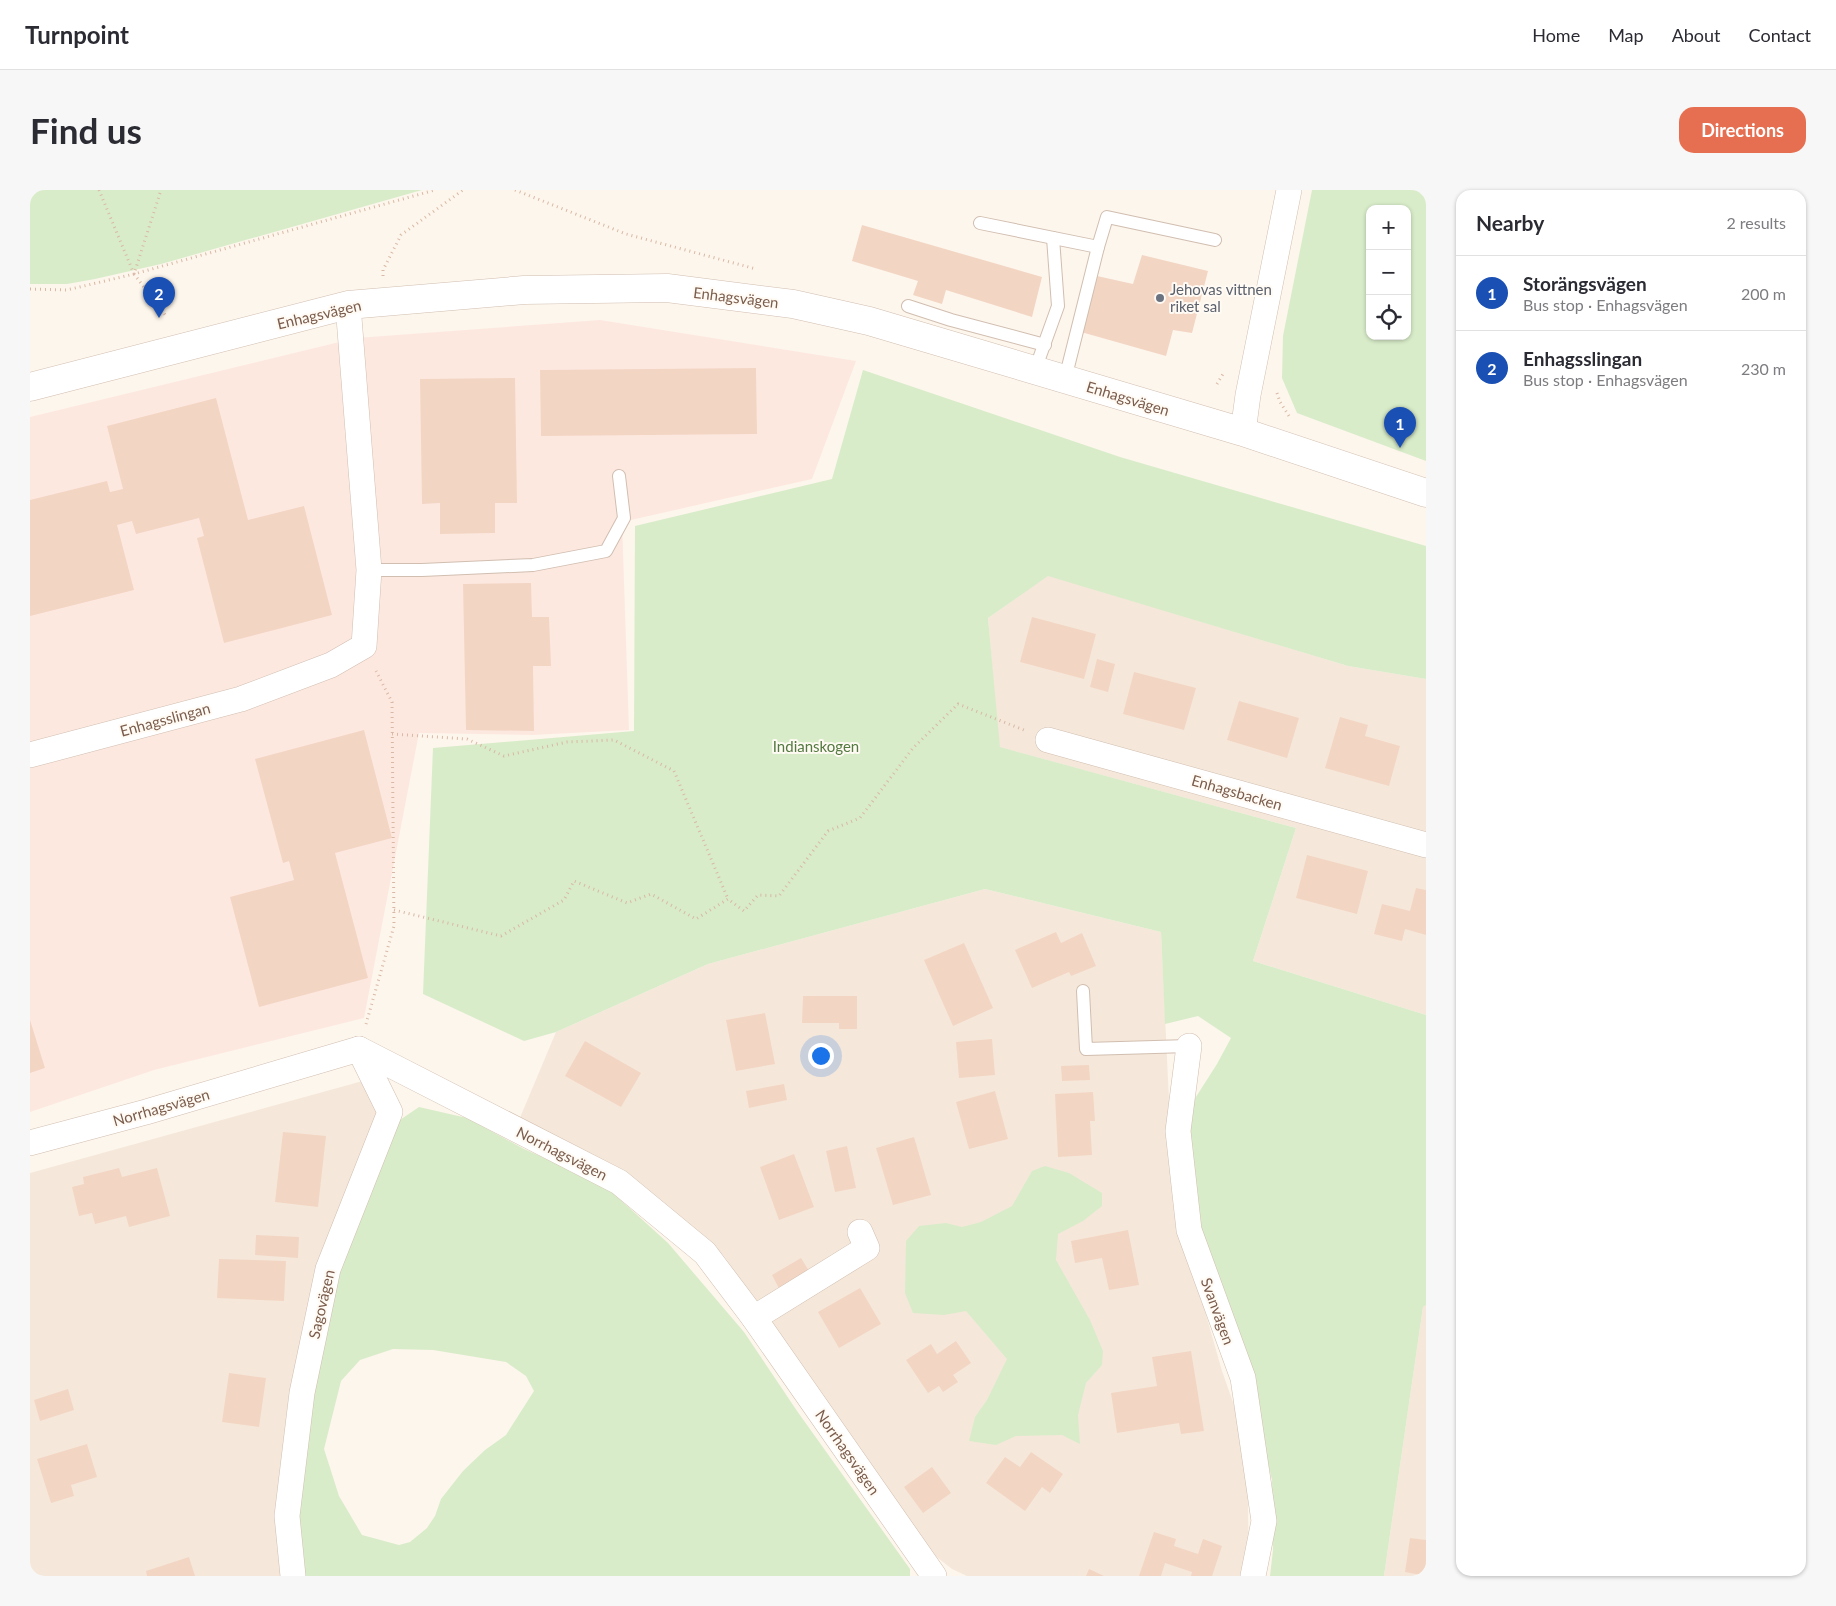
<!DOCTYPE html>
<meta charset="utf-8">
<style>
body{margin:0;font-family:Lato,sans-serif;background:#f7f7f7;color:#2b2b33}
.controls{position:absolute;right:15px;top:15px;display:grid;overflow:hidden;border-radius:10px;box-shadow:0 1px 4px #0004}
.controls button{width:45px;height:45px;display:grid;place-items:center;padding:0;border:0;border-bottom:1px solid #e1e1e2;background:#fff;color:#2b2b33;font:25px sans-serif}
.you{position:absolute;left:790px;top:865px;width:18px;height:18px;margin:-12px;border:4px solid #fff;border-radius:50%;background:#1a73e8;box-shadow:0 0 0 8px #1a73e833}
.badge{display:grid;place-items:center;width:32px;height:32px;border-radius:50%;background:#e76f51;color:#fff;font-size:16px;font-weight:700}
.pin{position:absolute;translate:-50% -41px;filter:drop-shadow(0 1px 2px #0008)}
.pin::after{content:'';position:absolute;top:26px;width:18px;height:15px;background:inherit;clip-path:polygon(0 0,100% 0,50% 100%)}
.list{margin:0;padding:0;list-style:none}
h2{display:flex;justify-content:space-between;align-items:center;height:65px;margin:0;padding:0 20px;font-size:21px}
h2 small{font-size:16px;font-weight:400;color:#7c7c81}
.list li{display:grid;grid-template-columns:32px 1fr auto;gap:15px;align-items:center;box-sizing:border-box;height:75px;padding:0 20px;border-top:1px solid #e1e1e2}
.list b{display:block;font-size:19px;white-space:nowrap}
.list p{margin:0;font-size:16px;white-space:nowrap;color:#7c7c81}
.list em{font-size:16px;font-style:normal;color:#7c7c81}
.icon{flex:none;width:28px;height:28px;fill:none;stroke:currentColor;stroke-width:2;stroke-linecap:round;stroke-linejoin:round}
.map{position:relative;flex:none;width:1396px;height:1386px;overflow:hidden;border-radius:15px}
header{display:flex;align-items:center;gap:30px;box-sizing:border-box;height:70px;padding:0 25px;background:#fff;border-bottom:1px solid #e1e1e2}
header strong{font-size:24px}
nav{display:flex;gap:28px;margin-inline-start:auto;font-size:18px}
.intro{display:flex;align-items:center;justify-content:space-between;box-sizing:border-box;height:120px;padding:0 30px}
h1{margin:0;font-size:35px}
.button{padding:12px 22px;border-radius:15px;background:#e76f51;color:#fff;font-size:18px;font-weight:700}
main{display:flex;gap:30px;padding:0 30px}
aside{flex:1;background:#fff;border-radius:15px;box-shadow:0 1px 4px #0004}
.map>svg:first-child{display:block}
</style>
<header>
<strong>Turnpoint</strong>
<nav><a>Home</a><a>Map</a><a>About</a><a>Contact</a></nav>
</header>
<div class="intro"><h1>Find us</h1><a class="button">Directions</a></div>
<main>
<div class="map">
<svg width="1396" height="1386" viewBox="0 0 1396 1386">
<rect width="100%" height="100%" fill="#fdf6ec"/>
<g fill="#f5e8da">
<polygon points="1018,385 1318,476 1396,489 1396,825 1223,771 1266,638 969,557 958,428"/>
<polygon points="955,699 1131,742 1141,952 1151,1037 1192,1181 1217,1252 1219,1386 937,1386 922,1379 885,1350 694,1066 588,979 489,930 526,842 678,774"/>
<polygon points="345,889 350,911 273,1153 257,1386 0,1386 0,983 329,892"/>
<polygon points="1396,1115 1396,1386 1354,1386 1393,1117"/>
</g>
<polygon fill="#fde8e0" points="570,130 826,171 782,289 592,332 599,540 502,545 389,543 334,828 124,880 0,922 0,227 326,148"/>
<g fill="#d8ecc9" fill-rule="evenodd">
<polygon points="0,0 392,0 131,74 65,89 37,94 0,94"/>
<path d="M1282 0H1396V271L1267 223 1252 188 1253 146ZM1340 19H1377V146H1340Z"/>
<polygon points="833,180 1090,267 1396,356 1396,489 1318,476 1018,386 958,428 970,557 1266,638 1223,771 1396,825 1396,1115 1393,1117 1354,1386 1240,1386 1243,1360 1242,1290 1209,1152 1175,1062 1156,967 1164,910 1187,874 1201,848 1168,826 1135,834 1131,742 955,699 678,774 526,842 494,851 393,804 403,558 604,541 605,336 802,289"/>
<path d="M389 917 437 928 494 959 573 994 638 1053 714 1142 767 1221 880 1379V1386H274L266 1300 294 1147 312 1075 340 1007 367 932ZM363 1159 403 1160 476 1172 496 1186 504 1201 476 1245 455 1260 433 1281 411 1309 405 1326 397 1338 380 1352 369 1355 332 1345 309 1306 294 1259 311 1191 330 1170Z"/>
<polygon points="1015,976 1039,983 1072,1003 1072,1016 1053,1031 1028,1044 1026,1070 1060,1130 1073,1161 1072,1175 1056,1193 1048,1225 1050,1254 1032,1245 986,1246 966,1255 939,1251 945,1227 957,1210 977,1169 936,1121 914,1125 883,1123 875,1103 876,1051 889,1036 916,1033 932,1037 951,1032 982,1016 1002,981"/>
</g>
<g fill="#f3d5c3">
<polygon points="832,35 1012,87 1002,127 916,100 912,114 883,105 888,91 822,71"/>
<polygon points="1112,65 1178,81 1162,143 1143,140 1136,166 1051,142 1067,86 1103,94"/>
<polygon points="726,178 727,244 511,246 510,180"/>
<polygon points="485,188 487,313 465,313 465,343 410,344 410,313 392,314 390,189"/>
<polygon points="186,208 218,330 274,316 302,425 194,453 167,348 174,346 169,328 106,344 102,331 87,335 104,400 0,426 0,310 77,291 80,302 93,299 77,236"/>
<polygon points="501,393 502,427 519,427 521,476 503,476 504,541 436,540 433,394"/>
<polygon points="1002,427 1066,444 1054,489 990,472"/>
<polygon points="1067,469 1085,474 1078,502 1060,497"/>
<polygon points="1104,482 1166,498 1154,540 1093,524"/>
<polygon points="1209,511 1269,528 1257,568 1197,550"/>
<polygon points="1310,527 1338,535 1335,546 1370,556 1359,596 1295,578"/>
<polygon points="334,540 362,648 305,663 338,788 229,817 200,707 264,690 259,671 253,673 225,569"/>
<polygon points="1277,665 1338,681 1327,724 1266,708"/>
<polygon points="1386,698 1396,700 1396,745 1375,739 1372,751 1344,744 1352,714 1380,721"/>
<polygon points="1026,742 1031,753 1052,743 1066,776 1041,786 1039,782 1002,798 985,760"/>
<polygon points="934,753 963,818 923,836 894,770"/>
<polygon points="773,806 827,806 827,839 809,839 809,833 772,833"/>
<polygon points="735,823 745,874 706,881 696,830"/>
<polygon points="0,830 15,878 0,883"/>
<polygon points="962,849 965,885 929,888 926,852"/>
<polygon points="555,851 611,883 591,917 535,886"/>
<polygon points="1059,875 1060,890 1032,891 1031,876"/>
<polygon points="754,894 757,910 719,918 716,901"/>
<polygon points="965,901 978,949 939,959 926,912"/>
<polygon points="1063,902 1065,931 1060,931 1062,965 1028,967 1025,904"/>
<polygon points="253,942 296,946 288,1017 245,1012"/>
<polygon points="884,947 901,1005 863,1015 846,958"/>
<polygon points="817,956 826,998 805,1002 796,961"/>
<polygon points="764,964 784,1017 749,1030 730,977"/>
<polygon points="89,978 92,987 127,978 140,1026 99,1037 96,1026 65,1034 62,1023 49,1026 42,997 54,994 53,987"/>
<polygon points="1098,1040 1109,1095 1079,1100 1072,1068 1045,1073 1041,1051"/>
<polygon points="226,1045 269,1047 268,1068 225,1065"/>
<polygon points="771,1068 782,1086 752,1104 742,1085"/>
<polygon points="189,1069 256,1071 254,1111 187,1108"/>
<polygon points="830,1098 851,1134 809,1158 788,1122"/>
<polygon points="926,1151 941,1173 923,1185 928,1192 913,1202 909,1196 898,1203 876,1170 901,1154 907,1164"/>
<polygon points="1161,1161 1174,1241 1151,1244 1149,1233 1087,1243 1081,1203 1127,1196 1122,1167"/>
<polygon points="199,1183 236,1188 229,1237 192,1232"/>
<polygon points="38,1199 44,1220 10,1231 4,1210"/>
<polygon points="57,1254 67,1287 41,1295 44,1306 21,1313 7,1269"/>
<polygon points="1001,1262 1033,1284 1020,1303 1012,1297 995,1321 956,1293 975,1267 990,1277"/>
<polygon points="902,1277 921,1303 893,1323 874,1297"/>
<polygon points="1124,1342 1146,1349 1144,1356 1168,1364 1173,1349 1192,1356 1182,1386 1161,1386 1162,1382 1135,1373 1131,1386 1109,1386"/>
<polygon points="1380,1348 1396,1350 1396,1386 1375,1382"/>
<polygon points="159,1367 165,1386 117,1386 116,1381"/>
<polygon points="1059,1379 1074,1386 1056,1386"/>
</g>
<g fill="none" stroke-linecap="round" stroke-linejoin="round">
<defs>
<g id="service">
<polyline points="950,33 1068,57"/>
<polyline points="878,116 921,130 1015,155"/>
<polyline points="1005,180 1028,116 1023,48"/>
<polyline points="1035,189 1068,57 1077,27 1185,50"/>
<polyline points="339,380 392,380 503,375 576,361 594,328 589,286"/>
<polyline points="1053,801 1056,859 1159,856"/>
</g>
<g id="minor">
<polyline points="1213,242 1218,205 1259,0"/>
<polyline points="1018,550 1396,655"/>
<polyline points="0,565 211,509 301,475 334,456 339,380 318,115"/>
<polyline points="1159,856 1148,941 1159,1040 1213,1188 1234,1331 1223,1386"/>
<polyline points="0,953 116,922 329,859 589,992 675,1063 724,1128 904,1386"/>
<polyline points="724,1128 837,1058 830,1042"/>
<polyline points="263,1386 257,1326 272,1203 298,1079 360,922 329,859"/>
</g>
<polyline id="tertiary" points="0,197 318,115 494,100 637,98 763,114 839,131 1213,242 1396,303"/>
</defs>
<use href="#service" stroke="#d1beb0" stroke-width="14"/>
<use href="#minor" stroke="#d1beb0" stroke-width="26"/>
<use href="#tertiary" stroke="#d1beb0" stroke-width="29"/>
<g stroke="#d9b8a5" stroke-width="3" stroke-dasharray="1 4" stroke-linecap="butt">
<polyline points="69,0 104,84 131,0"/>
<polyline points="485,0 596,44 726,79"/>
<polyline points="104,84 136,126"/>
<polyline points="353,86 353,80 371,45 433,0"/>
<polyline points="0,99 37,100 104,84 405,0"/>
<polyline points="1187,194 1193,184"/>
<polyline points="1247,203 1250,212 1259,226"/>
<polyline points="362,544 437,549 474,566 537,552 584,550 644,581 698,709"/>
<polyline points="364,720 471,746 534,710 544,691 597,713 621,704 666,729 698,709 714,721 728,705 749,706 798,641 830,628 883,558 928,514 994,540"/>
<polyline points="336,834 364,736 362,512 346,481"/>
</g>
<use href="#service" stroke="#fff" stroke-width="12"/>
<use href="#minor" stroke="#fff" stroke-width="25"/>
<use href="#tertiary" stroke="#fff" stroke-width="28"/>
</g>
<circle fill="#6b7280" stroke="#fffaf3" stroke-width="2" cx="1130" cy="108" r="5"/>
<g text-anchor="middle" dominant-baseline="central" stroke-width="4" stroke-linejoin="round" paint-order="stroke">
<g font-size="15" fill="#5b616d" stroke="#fffaf3" text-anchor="start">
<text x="1140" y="99">Jehovas vittnen<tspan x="1140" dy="17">riket sal</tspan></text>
</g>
<g font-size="15" fill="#7a5c4d" stroke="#fffaf3">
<text transform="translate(706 107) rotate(7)">Enhagsvägen</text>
<text transform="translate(289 124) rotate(-13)">Enhagsvägen</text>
<text transform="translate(1098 208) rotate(17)">Enhagsvägen</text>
<text transform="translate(135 529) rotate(-15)">Enhagsslingan</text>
<text transform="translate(1207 602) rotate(16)">Enhagsbacken</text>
<text transform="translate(131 917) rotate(-16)">Norrhagsvägen</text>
<text transform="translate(532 963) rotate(27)">Norrhagsvägen</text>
<text transform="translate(291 1114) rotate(-77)">Sagovägen</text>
<text transform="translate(1188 1121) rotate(70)">Svanvägen</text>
<text transform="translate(818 1262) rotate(55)">Norrhagsvägen</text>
</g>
<g font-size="15" fill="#537a41" stroke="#fffaf3">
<text x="786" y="556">Indianskogen</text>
</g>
</g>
</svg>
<div class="controls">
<button>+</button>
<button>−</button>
<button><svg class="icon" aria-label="locate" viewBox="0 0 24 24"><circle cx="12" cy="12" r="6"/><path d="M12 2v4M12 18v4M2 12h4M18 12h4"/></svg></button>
</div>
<div class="you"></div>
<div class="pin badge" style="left:1370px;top:258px;background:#1a4fb4">1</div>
<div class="pin badge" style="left:129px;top:128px;background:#1a4fb4">2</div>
</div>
<aside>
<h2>Nearby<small>2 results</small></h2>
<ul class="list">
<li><span class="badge" style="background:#1a4fb4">1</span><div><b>Storängsvägen</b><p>Bus stop · Enhagsvägen</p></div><em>200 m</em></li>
<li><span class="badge" style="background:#1a4fb4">2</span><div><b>Enhagsslingan</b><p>Bus stop · Enhagsvägen</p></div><em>230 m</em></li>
</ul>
</aside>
</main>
